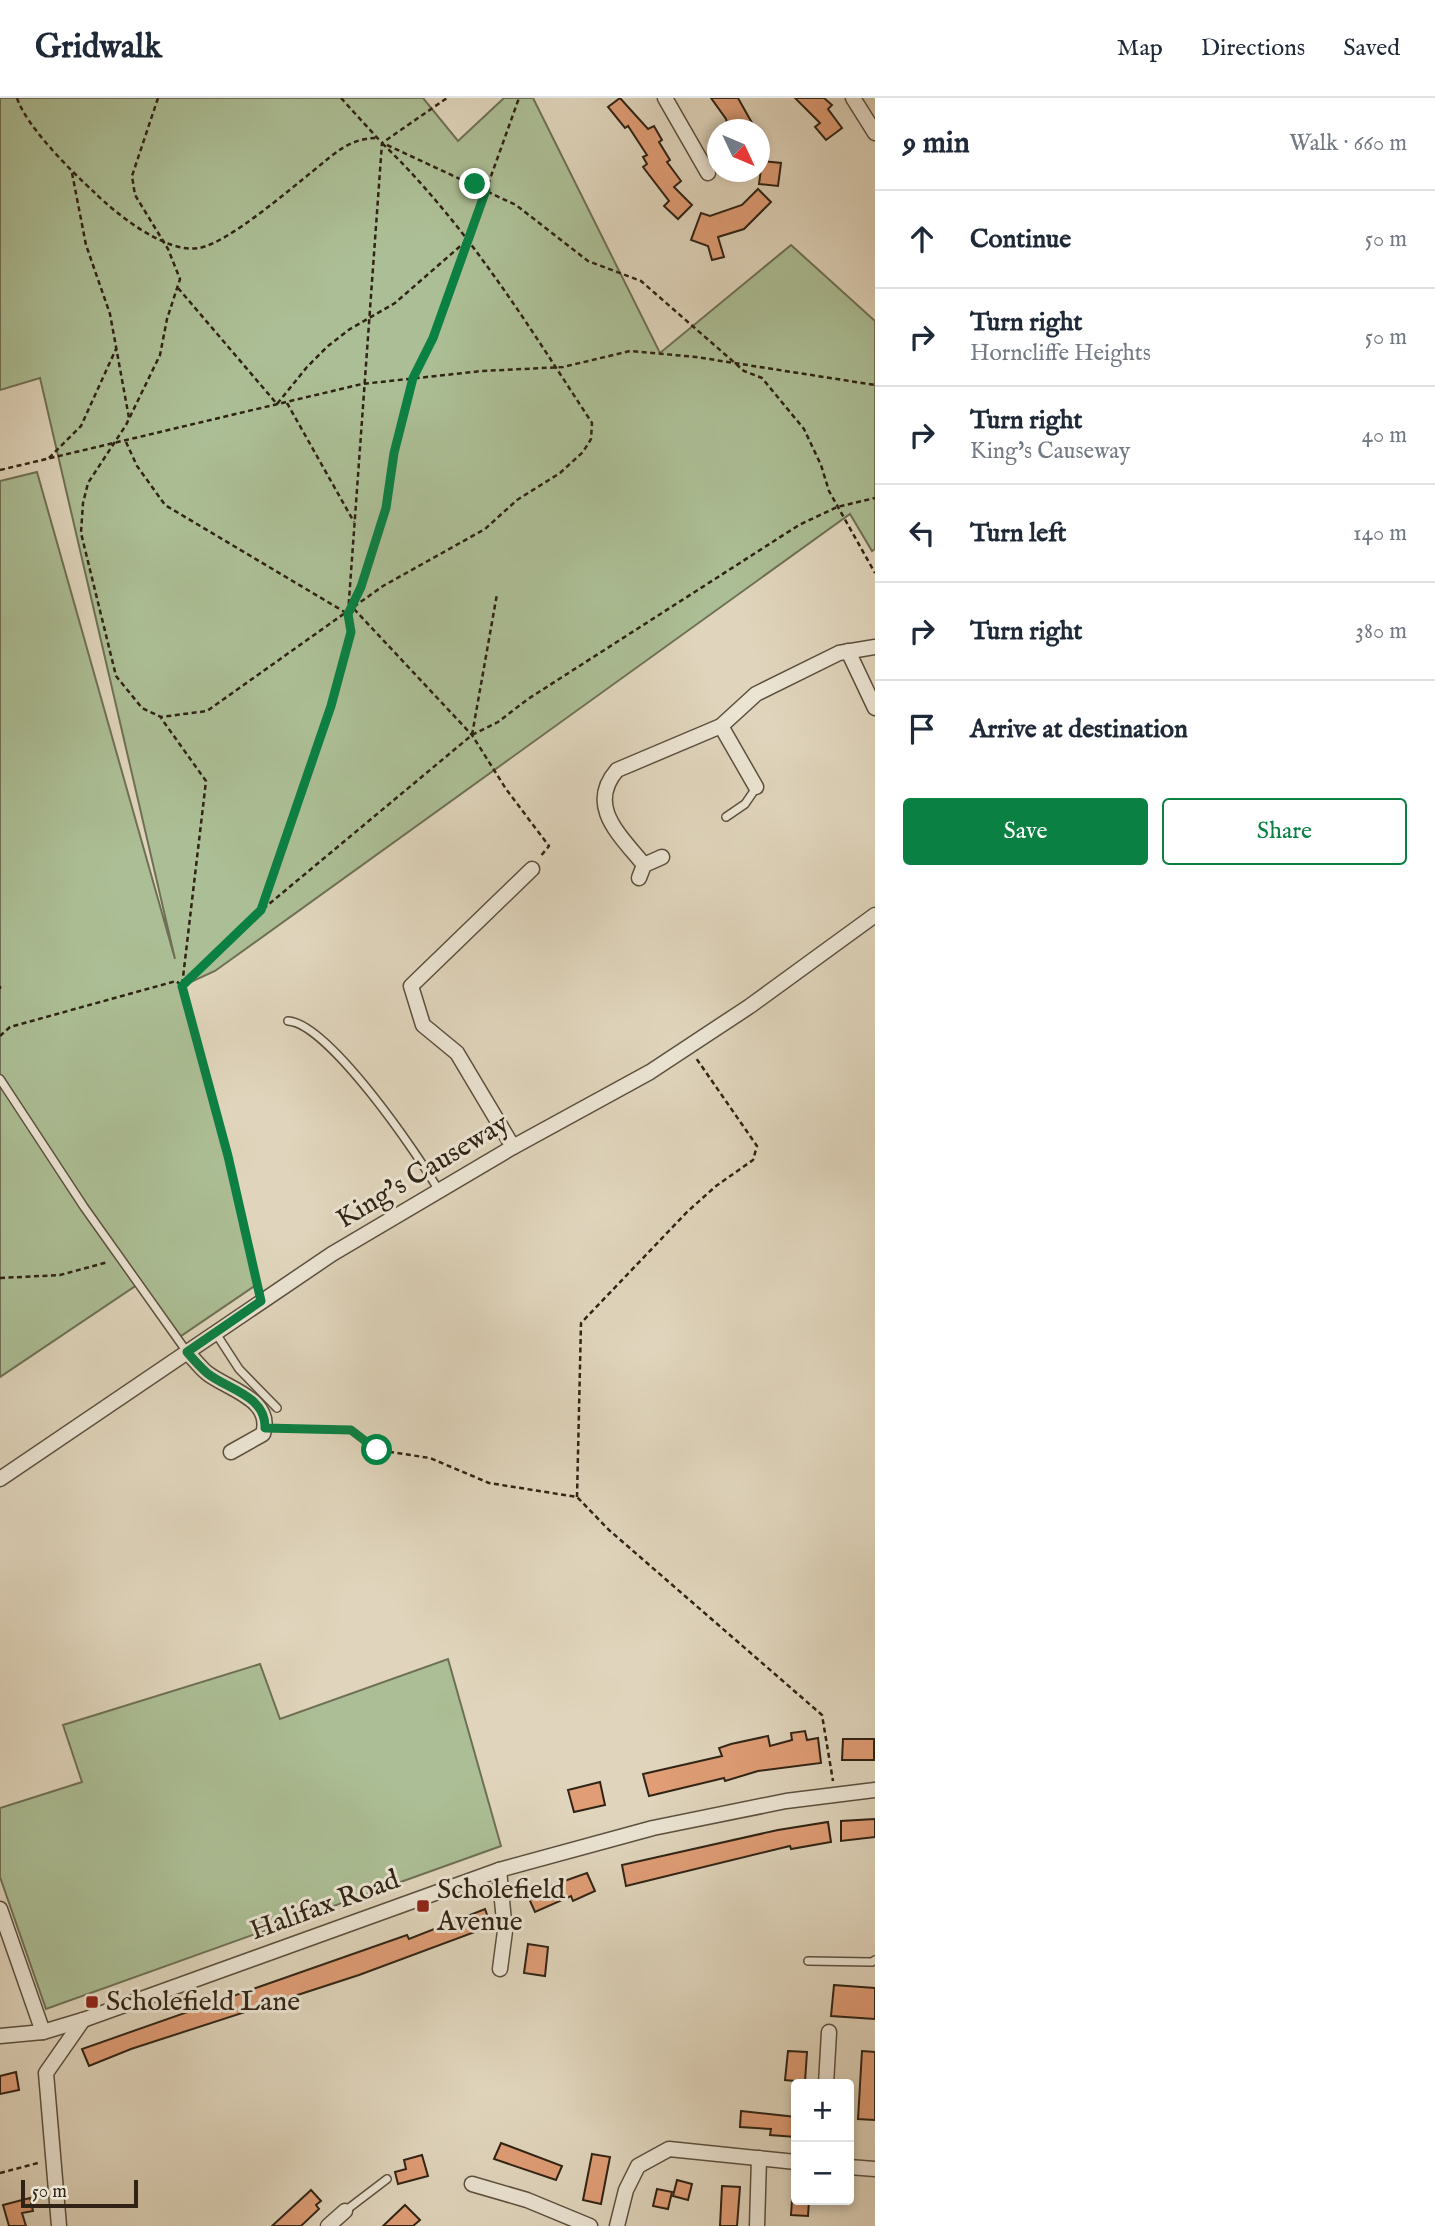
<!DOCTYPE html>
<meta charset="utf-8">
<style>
body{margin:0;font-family:"IM FELL English",serif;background:#f6f6f7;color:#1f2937}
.controls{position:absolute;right:21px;bottom:21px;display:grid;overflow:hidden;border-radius:7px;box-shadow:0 4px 10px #0003}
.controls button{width:63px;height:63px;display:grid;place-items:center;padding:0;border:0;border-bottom:2px solid #e0e1e3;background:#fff;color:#1f2937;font:35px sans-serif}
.compass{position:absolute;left:707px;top:21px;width:63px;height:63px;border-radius:50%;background:#fff;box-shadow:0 4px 10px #0003;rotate:134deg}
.scale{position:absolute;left:21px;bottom:18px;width:117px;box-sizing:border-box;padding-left:7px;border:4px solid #302315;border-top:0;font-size:19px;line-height:24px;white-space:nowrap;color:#302315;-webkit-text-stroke:5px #ebe4d3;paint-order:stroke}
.stop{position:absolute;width:21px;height:21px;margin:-16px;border:5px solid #0b8043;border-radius:50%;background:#fff}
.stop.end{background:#0b8043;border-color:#fff;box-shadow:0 2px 7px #0008}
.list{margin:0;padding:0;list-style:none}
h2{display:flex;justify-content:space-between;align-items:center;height:91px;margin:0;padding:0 28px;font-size:30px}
h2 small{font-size:23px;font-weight:400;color:#747a83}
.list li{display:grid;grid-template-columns:46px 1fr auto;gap:21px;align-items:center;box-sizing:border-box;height:98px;padding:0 28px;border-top:2px solid #e0e1e3}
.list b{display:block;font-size:26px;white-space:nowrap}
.list p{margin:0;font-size:23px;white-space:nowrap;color:#747a83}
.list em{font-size:23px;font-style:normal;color:#747a83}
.actions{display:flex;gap:14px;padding:21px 28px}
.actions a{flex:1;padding:16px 0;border:2px solid #0b8043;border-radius:7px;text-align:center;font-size:24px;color:#0b8043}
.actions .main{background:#0b8043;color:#fff}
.icon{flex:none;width:38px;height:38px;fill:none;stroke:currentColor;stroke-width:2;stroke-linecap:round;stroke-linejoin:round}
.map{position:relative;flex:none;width:875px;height:2128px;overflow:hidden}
header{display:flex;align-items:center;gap:42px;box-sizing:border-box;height:98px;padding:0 35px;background:#fff;border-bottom:2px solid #e0e1e3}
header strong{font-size:33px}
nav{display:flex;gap:38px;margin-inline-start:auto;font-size:24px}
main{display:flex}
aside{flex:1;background:#fff}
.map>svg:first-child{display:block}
</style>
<header>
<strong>Gridwalk</strong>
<nav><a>Map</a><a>Directions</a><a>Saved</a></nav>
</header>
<main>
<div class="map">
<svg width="875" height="2128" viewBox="0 0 875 2128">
<rect width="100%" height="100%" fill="#e0d5bc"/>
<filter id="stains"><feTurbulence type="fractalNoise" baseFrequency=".00286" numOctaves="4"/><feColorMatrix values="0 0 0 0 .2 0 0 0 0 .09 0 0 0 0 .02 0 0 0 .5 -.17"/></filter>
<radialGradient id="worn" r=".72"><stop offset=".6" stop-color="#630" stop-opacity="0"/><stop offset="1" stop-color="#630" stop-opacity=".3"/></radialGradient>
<g fill="#acbe95" stroke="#6e7055" stroke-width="2">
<polygon points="0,0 423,0 458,43 504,0 533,0 660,255 791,147 875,223 875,451 872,453 850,416 215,873 182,888 259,1185 178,1240 140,1185 0,1279 0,383 37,374 175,861 40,280 0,292"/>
<polygon points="448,1561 501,1748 46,1911 0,1779 0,1710 82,1684 63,1627 260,1566 280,1621"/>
</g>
<g fill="#e09d76" stroke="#302315" stroke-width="2">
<polygon points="620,0 648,31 654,28 662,42 659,44 670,62 667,64 681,83 674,89 692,107 678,121 664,108 669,103 643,69 647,66 643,59 647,57 628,28 625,30 608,9"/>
<polygon points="711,0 738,0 756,32 729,32 726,21"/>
<polygon points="795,0 824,0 832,7 828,11 842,30 826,42 815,29 820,25"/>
<polygon points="762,63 781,65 778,88 759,86"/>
<polygon points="758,91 771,104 744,131 718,139 724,159 712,162 708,148 691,142 701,115 710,118 742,107"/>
<polygon points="805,1633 807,1642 818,1640 821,1665 758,1673 725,1683 724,1680 649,1698 643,1676 722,1658 719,1650 731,1646 768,1638 770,1648 792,1642 791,1635"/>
<polygon points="843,1641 874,1641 874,1662 842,1662"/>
<polygon points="600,1684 605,1707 574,1714 568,1692"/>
<polygon points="875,1721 875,1739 841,1743 841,1723"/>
<polygon points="828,1724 831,1744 791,1751 790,1748 626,1788 622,1767 778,1732"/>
<polygon points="587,1775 595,1793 573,1803 571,1798 535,1814 527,1796"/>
<polygon points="485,1811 491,1828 359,1877 131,1951 89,1968 82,1951 407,1837 409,1841"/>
<polygon points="528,1846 548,1849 545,1878 524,1875"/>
<polygon points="834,1887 875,1890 875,1921 831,1918"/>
<polygon points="788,1953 807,1954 805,1984 785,1982"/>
<polygon points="862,1953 875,1954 875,2022 858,2021"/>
<polygon points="16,1974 19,1992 0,1996 0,1978"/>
<polygon points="741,2013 796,2019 796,2039 770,2037 771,2031 740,2029"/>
<polygon points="501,2045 562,2068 556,2082 494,2061"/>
<polygon points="592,2056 610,2059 601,2106 583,2102"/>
<polygon points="422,2057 428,2078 398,2086 395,2074 406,2071 404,2062"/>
<polygon points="677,2082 692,2086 688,2102 673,2098"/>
<polygon points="722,2088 740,2089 737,2128 720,2128"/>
<polygon points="657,2091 672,2094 668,2111 653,2108"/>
<polygon points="311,2092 321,2103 316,2107 319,2111 301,2128 272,2128"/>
<polygon points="30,2100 33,2113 22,2115 26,2128 9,2128 3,2107"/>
<polygon points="792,2102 809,2102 808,2118 791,2117"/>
<polygon points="405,2107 420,2122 413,2128 383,2128"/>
</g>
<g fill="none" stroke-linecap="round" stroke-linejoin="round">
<defs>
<g id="service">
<polyline points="726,719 745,706 756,690"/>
<path d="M288 923C328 925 418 1056 439 1093"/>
<polyline points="0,981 84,1109 187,1254"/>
<polyline points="215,1234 239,1271 277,1310"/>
<polyline points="808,1863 872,1864 875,1862"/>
<polyline points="345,2113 387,2081"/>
</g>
<g id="minor">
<polyline points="665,0 708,75"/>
<polyline points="853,0 875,35"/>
<polyline points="848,553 875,610"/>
<polyline points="721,628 756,689"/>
<path d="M644 767C620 737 586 708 617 672L721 628 756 596 839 555 875 549"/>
<polyline points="639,780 644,767 662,759"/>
<polyline points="513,1049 457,955 423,927 411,888 532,771"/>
<path d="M187 1254C194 1261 200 1269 207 1275 227 1291 274 1301 263 1336L231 1354"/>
<polyline points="0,1381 332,1156 513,1049 650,974 750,908 875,817"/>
<polyline points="499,1772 505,1833 500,1871"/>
<polyline points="0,1811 43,1934"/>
<polyline points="0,1938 43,1934 83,1922 499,1772 653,1730 786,1703 875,1692"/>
<polyline points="826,1986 829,1934"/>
<polyline points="849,2069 875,2071"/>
<polyline points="472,2086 527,2102 590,2128"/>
<polyline points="59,2128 46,1975 83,1922"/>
<polyline points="328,2128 345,2113"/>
<polyline points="617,2128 626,2092 638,2068 669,2051 796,2064"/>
<polyline points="757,2128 759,2060"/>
</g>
</defs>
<use href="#service" stroke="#5c503f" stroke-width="10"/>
<use href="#minor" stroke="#5c503f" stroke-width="17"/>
<g stroke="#302315" stroke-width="2.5" stroke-dasharray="5 3.5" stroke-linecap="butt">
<path d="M17 0C26 28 71 73 94 94 116 116 166 156 199 150 228 145 289 92 313 73 335 55 350 40 377 40"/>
<path d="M158 0 132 78 135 97 168 151 180 181 167 221 160 257 126 327 88 385 83 405 81 435 116 578 142 610 161 619 207 613 383 488 485 431 517 402 560 375 583 354 591 341 592 325C528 227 467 127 382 45"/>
<polyline points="341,0 381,44"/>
<polyline points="387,47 516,107 588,163 641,183 744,273 762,280 804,331 821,367 829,393 875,475"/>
<polyline points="72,75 86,147 110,216 129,320"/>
<polyline points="178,190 277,306 307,269 328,248 350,231 395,205 465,144"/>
<polyline points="287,305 354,424"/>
<polyline points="126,344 137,368 165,407 348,516"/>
<polyline points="49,360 81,328 116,251"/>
<polyline points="0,372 362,286 482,273 563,269 630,253 696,259 875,287"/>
<polyline points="354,511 472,637 506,691 549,748 540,759"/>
<polyline points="349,513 361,489 386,410 394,355 413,280 433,240 519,0"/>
<polyline points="472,637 497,496"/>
<polyline points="263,811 472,637 498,624 528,601 799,427 837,409 875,400"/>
<polyline points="0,888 0,891"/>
<polyline points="0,938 10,929 176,883 182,888 206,683 161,620"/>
<polyline points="0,1180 60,1177 108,1164"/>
<polyline points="257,1188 228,1058 182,888 261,812 331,608 351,534 348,516 382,45 447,0"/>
<polyline points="277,1330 351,1332 377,1352 430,1360 489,1385 577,1399 609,1432 822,1617 833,1683"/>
<polyline points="577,1399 581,1225 687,1114 716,1088 753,1062 757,1048 696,960"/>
<polyline points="0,2075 38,2065"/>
</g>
<use href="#service" stroke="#ebe4d3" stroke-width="7"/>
<use href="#minor" stroke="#ebe4d3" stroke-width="14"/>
</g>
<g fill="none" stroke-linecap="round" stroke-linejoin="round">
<path stroke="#0b8043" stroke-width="9" d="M377 1352 351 1332 265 1330C266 1297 226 1291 207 1275 200 1269 193 1261 187 1254L261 1203 228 1058 182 888 261 812 331 608 351 534 348 516 361 489 386 410 394 355 413 280 433 240 486 92 475 86"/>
</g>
<g fill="#8f2418" stroke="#ebe4d3" stroke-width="2.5">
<rect x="416" y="1801" width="14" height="14" rx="3.5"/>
<rect x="85" y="1897" width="14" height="14" rx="3.5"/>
</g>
<g text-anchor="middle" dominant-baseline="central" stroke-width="6" stroke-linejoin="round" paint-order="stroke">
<g font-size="28" fill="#302315" stroke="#ebe4d3">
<text transform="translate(423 1074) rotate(-31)">King's Causeway</text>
<text transform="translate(325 1808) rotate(-20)">Halifax Road</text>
</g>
<g font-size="28" fill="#302315" stroke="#ebe4d3" text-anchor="start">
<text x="437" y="1792">Scholefield<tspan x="437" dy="32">Avenue</tspan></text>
<text x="106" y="1904">Scholefield Lane</text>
</g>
</g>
<rect width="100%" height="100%" filter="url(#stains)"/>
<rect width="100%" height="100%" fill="url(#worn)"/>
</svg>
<div class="controls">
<button>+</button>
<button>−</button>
</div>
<svg class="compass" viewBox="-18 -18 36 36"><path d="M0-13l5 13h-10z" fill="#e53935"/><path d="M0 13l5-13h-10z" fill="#747a83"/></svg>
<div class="scale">50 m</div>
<div class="stop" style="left:377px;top:1352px"></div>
<div class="stop end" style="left:475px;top:86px"></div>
</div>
<aside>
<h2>9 min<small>Walk · 660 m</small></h2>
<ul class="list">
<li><svg class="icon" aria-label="ahead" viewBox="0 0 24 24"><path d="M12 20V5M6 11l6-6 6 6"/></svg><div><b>Continue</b></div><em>50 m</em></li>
<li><svg class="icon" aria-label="right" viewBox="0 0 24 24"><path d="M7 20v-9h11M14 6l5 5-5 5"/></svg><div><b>Turn right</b><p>Horncliffe Heights</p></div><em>50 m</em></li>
<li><svg class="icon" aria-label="right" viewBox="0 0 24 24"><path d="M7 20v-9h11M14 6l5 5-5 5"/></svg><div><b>Turn right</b><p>King's Causeway</p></div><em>40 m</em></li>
<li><svg class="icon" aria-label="left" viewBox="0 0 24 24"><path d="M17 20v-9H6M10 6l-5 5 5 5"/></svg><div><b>Turn left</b></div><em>140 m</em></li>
<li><svg class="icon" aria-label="right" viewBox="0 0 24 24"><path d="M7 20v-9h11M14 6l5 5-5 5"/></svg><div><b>Turn right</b></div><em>380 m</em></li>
<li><svg class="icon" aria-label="arrive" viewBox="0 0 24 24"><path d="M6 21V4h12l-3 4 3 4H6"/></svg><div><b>Arrive at destination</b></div></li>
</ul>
<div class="actions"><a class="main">Save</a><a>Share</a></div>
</aside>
</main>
